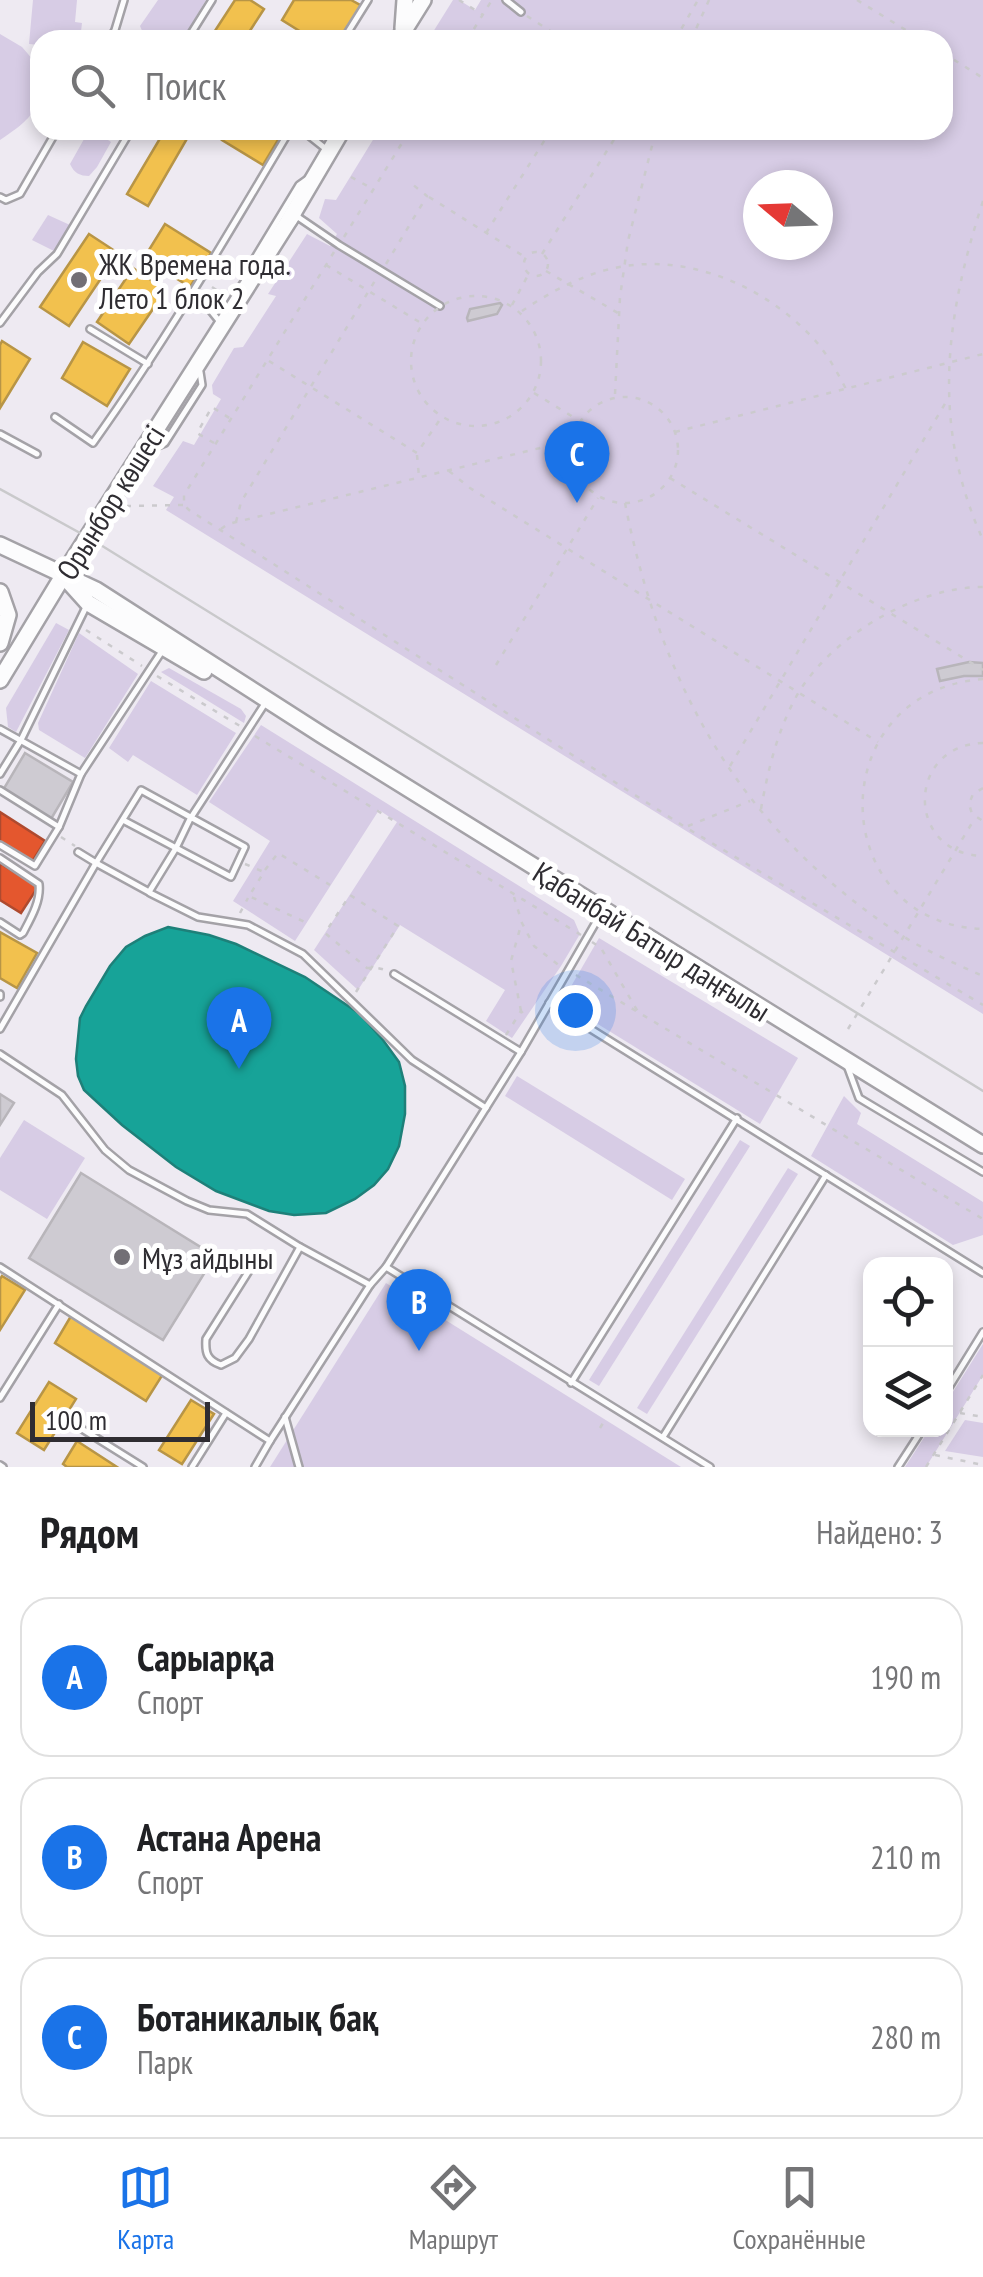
<!DOCTYPE html>
<html lang="ru">
<meta charset="utf-8">
<style>
body{margin:0;font-family:"PT Sans Narrow",sans-serif;background:#f2f2f2;color:#202124}
.controls{position:absolute;right:30px;bottom:30px;display:grid;overflow:hidden;border-radius:20px;box-shadow:0 5px 15px #0003}
.controls button{width:90px;height:90px;display:grid;place-items:center;padding:0;border:0;border-bottom:2px solid #e0e0e0;background:#fff;color:#202124;font:50px sans-serif}
.compass{position:absolute;left:743px;top:170px;width:90px;height:90px;border-radius:50%;background:#fff;box-shadow:0 5px 15px #0003;rotate:289deg}
.scale{position:absolute;left:30px;bottom:25px;width:180px;box-sizing:border-box;padding-left:10px;border:5px solid #2f2d32;border-top:0;font-size:28px;line-height:35px;white-space:nowrap;color:#2f2d32;-webkit-text-stroke:8px #fff;paint-order:stroke}
.you{position:absolute;left:575px;top:1010px;width:35px;height:35px;margin:-25px;border:8px solid #fff;border-radius:50%;background:#1a73e8;box-shadow:0 0 0 15px #1a73e833}
.badge{display:grid;place-items:center;width:65px;height:65px;border-radius:50%;background:#1a73e8;color:#fff;font-size:32px;font-weight:700}
.pin{position:absolute;translate:-50% -82px;filter:drop-shadow(0 2px 5px #0008)}
.pin::after{content:'';position:absolute;top:52px;width:35px;height:30px;background:inherit;clip-path:polygon(0 0,100% 0,50% 100%)}
.list{margin:0;padding:0;list-style:none}
h2{display:flex;justify-content:space-between;align-items:center;height:130px;margin:0;padding:0 40px;font-size:42px}
h2 small{font-size:32px;font-weight:400;color:#757577}
.list li{display:grid;grid-template-columns:65px 1fr auto;gap:30px;align-items:center;box-sizing:border-box;height:160px;margin:0 20px 20px;padding:0 20px;border:2px solid #e0e0e0;border-radius:30px}
.list b{display:block;font-size:38px;white-space:nowrap}
.list p{margin:0;font-size:32px;white-space:nowrap;color:#757577}
.list em{font-size:32px;font-style:normal;color:#757577}
.icon{flex:none;width:55px;height:55px;fill:none;stroke:currentColor;stroke-width:2;stroke-linecap:round;stroke-linejoin:round}
.map{position:relative;flex:none;width:983px;height:1467px;overflow:hidden}
.search{position:absolute;background:#fff;box-shadow:0 5px 15px #0003;left:30px;right:30px;top:30px;height:110px;display:flex;align-items:center;gap:25px;box-sizing:border-box;padding:0 35px;border-radius:30px;color:#757577;font-size:38px}
.sheet{height:670px;background:#fff}
nav{display:flex;justify-content:space-around;align-items:center;box-sizing:border-box;height:140px;border-top:2px solid #e0e0e0;background:#fff;font-size:28px;color:#757577}
nav a{display:grid;justify-items:center;gap:5px}
nav .on{color:#1a73e8}
.map>svg:first-child{display:block}
</style>
<div class="map">
<svg width="983" height="1467" viewBox="0 0 983 1467">
<rect width="100%" height="100%" fill="#eeeaf2"/>
<g fill="#d7cce5" fill-rule="evenodd">
<polygon points="33,0 77,0 75,22 82,23 80,40 40,40 40,45 29,44"/>
<polygon points="158,0 206,0 182,40 146,40 140,26"/>
<path d="M453 0H459L475 10 481 0H983V1014L166 510 174 497 153 486 183 441 194 445 221 399 213 394 212 385 234 348 243 347 276 296 268 294 307 234 330 246 337 234 319 218 325 199 336 200 379 130H943V40H428ZM758 185H818V245H758Z"/>
<path d="M0 34 22 47 40 68C40 111 35 116 0 140Z"/>
<path d="M95 131 111 142 97 167 89 176C80 176 74 173 70 164L88 132Z"/>
<polygon points="48,215 70,225 54,251 32,240"/>
<polygon points="56,623 69,630 16,732 8,727 6,708"/>
<polygon points="79,633 138,674 85,758 39,730 38,723"/>
<polygon points="169,668 241,709 246,716 244,723 161,672"/>
<polygon points="151,681 236,733 197,795 133,755 128,762 109,748"/>
<polygon points="261,725 574,920 580,934 561,966 512,1038 486,1021 505,990 400,925 358,990 314,950 397,822 379,810 295,941 233,901 270,841 209,802"/>
<polygon points="599,938 798,1058 760,1124 562,1002"/>
<polygon points="517,1076 685,1179 672,1200 505,1096"/>
<polygon points="844,1096 861,1113 857,1124 983,1202 983,1235 953,1245 811,1156"/>
<polygon points="24,1120 85,1158 47,1219 0,1190 0,1158"/>
<polygon points="740,1140 750,1146 599,1386 589,1380"/>
<polygon points="788,1168 798,1174 647,1414 637,1408"/>
<polygon points="386,1283 681,1467 270,1467"/>
<polygon points="983,1344 983,1375 926,1467 905,1467 929,1430 946,1430 946,1403"/>
<polygon points="965,1420 983,1423 983,1457 945,1451"/>
</g>
<g fill="#f2c14e" stroke="#b89546" stroke-width="2.5">
<polygon points="235,0 250,0 264,9 244,40 209,40"/>
<polygon points="294,0 351,0 362,6 340,40 314,40 282,20"/>
<polygon points="165,130 192,130 148,206 127,194"/>
<polygon points="228,130 284,130 263,165 222,140"/>
<polygon points="165,224 211,253 190,287 144,258"/>
<polygon points="89,234 118,253 69,326 40,307"/>
<polygon points="133,268 166,290 129,344 97,322"/>
<polygon points="2,341 30,359 0,408 0,345"/>
<polygon points="83,342 130,369 107,406 62,378"/>
<polygon points="0,932 37,953 17,988 0,978"/>
<polygon points="2,1276 25,1290 0,1330 0,1279"/>
<polygon points="71,1316 163,1374 146,1401 55,1343"/>
<polygon points="49,1382 76,1399 44,1450 17,1433"/>
<polygon points="191,1400 214,1414 182,1464 159,1450"/>
<polygon points="77,1441 117,1467 67,1467 63,1464"/>
</g>
<g fill="#e4572e" stroke="#ae4a2f" stroke-width="2.5">
<polygon points="0,812 45,841 32,862 0,842"/>
<polygon points="0,863 38,887 21,913 0,900"/>
</g>
<polygon fill="#17a398" stroke="#1e8079" stroke-width="2.5" points="168,927 209,935 236,944 305,977 360,1014 383,1040 399,1062 405,1086 405,1114 399,1146 388,1169 374,1185 355,1199 326,1213 294,1215 269,1211 216,1191 176,1167 122,1125 84,1090 78,1076 76,1059 80,1018 86,1006 110,966 126,947 145,936"/>
<g fill="#cecbd2" stroke="#b8b5ba" stroke-width="2.5">
<polygon points="500,303 502,305 497,314 468,321 467,318 470,309"/>
<polygon points="969,662 983,663 983,676 964,676 940,681 937,669"/>
<polygon points="25,753 73,782 51,819 3,790"/>
<polygon points="0,1094 14,1103 0,1125"/>
<polygon points="81,1173 215,1256 163,1340 29,1258"/>
</g>
<g fill="none" stroke-linecap="round" stroke-linejoin="round">
<defs>
<g id="lane">
<polyline points="506,0 521,12"/>
<polyline points="109,40 115,30 124,0"/>
<polyline points="187,40 212,0"/>
<polyline points="343,40 368,0"/>
<polyline points="302,130 326,149"/>
<polyline points="0,197 6,200 20,194 57,130"/>
<polyline points="295,215 339,245 440,306"/>
<polyline points="247,276 250,266 299,185 306,180"/>
<polyline points="192,295 203,301 220,322"/>
<polyline points="0,323 38,272 57,254 131,130"/>
<polyline points="90,329 148,364"/>
<path d="M55 417 93 443C165 342 227 236 290 130"/>
<polyline points="0,434 37,454"/>
<polyline points="150,449 165,443 202,385 200,372"/>
<polyline points="0,729 81,774 162,651"/>
<polyline points="0,774 21,740 87,605"/>
<polyline points="0,790 59,827"/>
<polyline points="0,845 35,866 59,827 81,774"/>
<polyline points="78,852 96,863 141,790 245,847 231,877 123,820"/>
<path d="M0 858 39 884C41 901 31 918 23 933L20 935 0 922"/>
<polyline points="150,893 198,917 248,925 303,954 412,1060 486,1108"/>
<polyline points="394,974 521,1052"/>
<polyline points="0,994 0,997"/>
<polyline points="549,1003 983,1273"/>
<polyline points="0,1029 96,863 149,892 176,848 190,819 264,705"/>
<polyline points="0,1054 62,1095 105,1150 129,1170 187,1201 209,1210 247,1214 300,1247"/>
<polyline points="848,1068 859,1098 983,1172"/>
<path d="M252 1266 206 1339C205 1353 207 1360 221 1365L235 1358 249 1339 300 1247 370 1285"/>
<polyline points="0,1267 270,1441"/>
<polyline points="386,1267 710,1467"/>
<polyline points="571,1383 737,1118"/>
<polyline points="946,1392 983,1332"/>
<polyline points="0,1398 59,1304"/>
<polyline points="285,1417 299,1467"/>
<polyline points="74,1424 143,1467"/>
<polyline points="663,1437 826,1175"/>
<polyline points="0,1465 3,1467"/>
<polyline points="192,1467 226,1413"/>
<polyline points="255,1467 270,1441 370,1285 386,1267 521,1052 603,910"/>
<polyline points="898,1467 922,1430"/>
</g>
<g id="secondary">
<polyline points="403,28 405,0"/>
<polyline points="398,40 423,0"/>
<polyline points="289,220 342,130"/>
<polyline points="0,545 96,590 322,735 983,1145"/>
<polyline points="70,583 88,603 204,671"/>
<polyline points="0,592 8,615 0,643"/>
<polyline points="0,680 63,576 293,214"/>
</g>
</defs>
<use href="#lane" stroke="#a4a2a7" stroke-width="10"/>
<use href="#secondary" stroke="#a4a2a7" stroke-width="20"/>
<g stroke="#cbcacd" stroke-width="2.5" stroke-dasharray="5 8" stroke-linecap="butt">
<polyline points="459,0 483,15"/>
<polyline points="857,0 922,40"/>
<polyline points="527,16 564,40"/>
<polyline points="467,40 492,0"/>
<polyline points="675,40 698,0"/>
<polyline points="691,40 709,0"/>
<polyline points="943,53 983,78"/>
<polyline points="351,177 371,188"/>
<polyline points="429,197 525,257"/>
<path d="M983 201C945 318 931 425 983 540"/>
<polyline points="486,233 551,130"/>
<polyline points="344,237 410,130"/>
<circle cx="536" cy="264" r="12"/>
<polyline points="334,252 184,495 184,505 189,510 685,827 983,1005"/>
<polyline points="542,254 620,130"/>
<polyline points="386,264 427,196 412,184"/>
<polyline points="326,265 421,323"/>
<polyline points="546,271 618,313"/>
<polyline points="212,287 221,293"/>
<circle cx="476" cy="361" r="65"/>
<polyline points="512,305 527,277"/>
<path d="M522 311C553 290 589 271 626 266 692 256 761 286 807 332 824 348 835 368 846 389"/>
<polyline points="269,361 417,453 441,418"/>
<polyline points="534,393 578,420"/>
<polyline points="615,394 620,297 628,241 656,130"/>
<circle cx="625" cy="450" r="53"/>
<polyline points="675,432 983,354"/>
<polyline points="214,443 197,433 212,407 231,419"/>
<polyline points="417,455 419,477"/>
<polyline points="449,471 470,488 878,742"/>
<polyline points="670,478 983,670"/>
<path d="M625 503C661 687 741 830 901 935 926 951 956 964 983 976"/>
<polyline points="126,506 183,505"/>
<polyline points="236,522 241,502 376,279"/>
<polyline points="221,529 228,524 573,440"/>
<polyline points="86,630 142,666"/>
<polyline points="496,665 598,498"/>
<polyline points="157,676 240,726"/>
<path d="M983 679C819 692 826 924 983 929"/>
<polyline points="255,736 581,935"/>
<path d="M983 743C906 745 905 854 983 856"/>
<polyline points="730,766 949,397"/>
<polyline points="983,788 973,794 969,804 972,814 983,821"/>
<path d="M761 809C768 770 777 732 796 697 829 638 914 587 983 587"/>
<polyline points="688,826 750,801"/>
<polyline points="61,837 75,846"/>
<polyline points="245,864 264,872 249,896 307,923"/>
<polyline points="265,870 278,853 330,885"/>
<polyline points="514,897 522,923 534,946 560,966"/>
<polyline points="240,913 248,898"/>
<polyline points="592,942 601,948 638,1012"/>
<polyline points="576,975 983,1219"/>
<path d="M356 992 398 926 350 895 325 933 367 968C375 967 380 968 388 971"/>
<polyline points="521,1011 511,961 521,925"/>
<polyline points="848,1029 975,818"/>
<polyline points="506,1035 521,1011 526,1017"/>
<polyline points="960,1413 983,1417"/>
<polyline points="600,1428 605,1420"/>
<polyline points="935,1455 983,1465"/>
<polyline points="926,1467 983,1375"/>
</g>
<use href="#lane" stroke="#fcfcfd" stroke-width="5"/>
<use href="#secondary" stroke="#fcfcfd" stroke-width="15"/>
<polyline stroke="#c9c9cb" stroke-width="2.5" points="0,489 91,539 983,1091"/>
</g>
<g fill="#726f75" stroke="#fff" stroke-width="4">
<circle cx="79" cy="280" r="10"/>
<circle cx="122" cy="1257" r="10"/>
</g>
<g text-anchor="middle" dominant-baseline="central" stroke-width="10" stroke-linejoin="round" paint-order="stroke">
<g font-size="30" fill="#2f2d32" stroke="#fff" text-anchor="start">
<text x="99" y="263">ЖК Времена года.<tspan x="99" dy="34">Лето 1 блок 2</tspan></text>
<text x="142" y="1257">Мұз айдыны</text>
</g>
<g font-size="30" fill="#2f2d32" stroke="#fff">
<text transform="translate(110 502) rotate(-58)">Орынбор көшесі</text>
<text transform="translate(652 941) rotate(32)">Қабанбай Батыр даңғылы</text>
</g>
</g>
</svg>
<div class="controls">
<button><svg class="icon" aria-label="locate" viewBox="0 0 24 24"><circle cx="12" cy="12" r="6"/><path d="M12 2v4M12 18v4M2 12h4M18 12h4"/></svg></button>
<button><svg class="icon" aria-label="layers" viewBox="0 0 24 24"><path d="M12 4l9 5-9 5-9-5zM3 14l9 5 9-5"/></svg></button>
</div>
<svg class="compass" viewBox="-18 -18 36 36"><path d="M0-13l5 13h-10z" fill="#e53935"/><path d="M0 13l5-13h-10z" fill="#757577"/></svg>
<div class="scale">100 m</div>
<div class="you"></div>
<div class="pin badge" style="left:239px;top:1069px">A</div>
<div class="pin badge" style="left:419px;top:1351px">B</div>
<div class="pin badge" style="left:577px;top:503px">C</div>
<div class="search"><svg class="icon" aria-label="search" viewBox="0 0 24 24"><circle cx="10" cy="10" r="6"/><path d="M15 15l6 6"/></svg>Поиск</div>
</div>
<section class="sheet">
<h2>Рядом<small>Найдено: 3</small></h2>
<ul class="list">
<li><span class="badge">A</span><div><b>Сарыарқа</b><p>Спорт</p></div><em>190 m</em></li>
<li><span class="badge">B</span><div><b>Астана Арена</b><p>Спорт</p></div><em>210 m</em></li>
<li><span class="badge">C</span><div><b>Ботаникалық бақ</b><p>Парк</p></div><em>280 m</em></li>
</ul>
</section>
<nav>
<a class="on"><svg class="icon" aria-label="map" viewBox="0 0 24 24"><path d="M3 6l6-2 6 2 6-2v14l-6 2-6-2-6 2zM9 4v14M15 6v14"/></svg>Карта</a>
<a><svg class="icon" aria-label="directions" viewBox="0 0 24 24"><path d="M12 3l9 9-9 9-9-9zM9 14v-3h6M13 9l2 2-2 2"/></svg>Маршрут</a>
<a><svg class="icon" aria-label="saved" viewBox="0 0 24 24"><path d="M7 4h10v16l-5-4-5 4z"/></svg>Сохранённые</a>
</nav>
